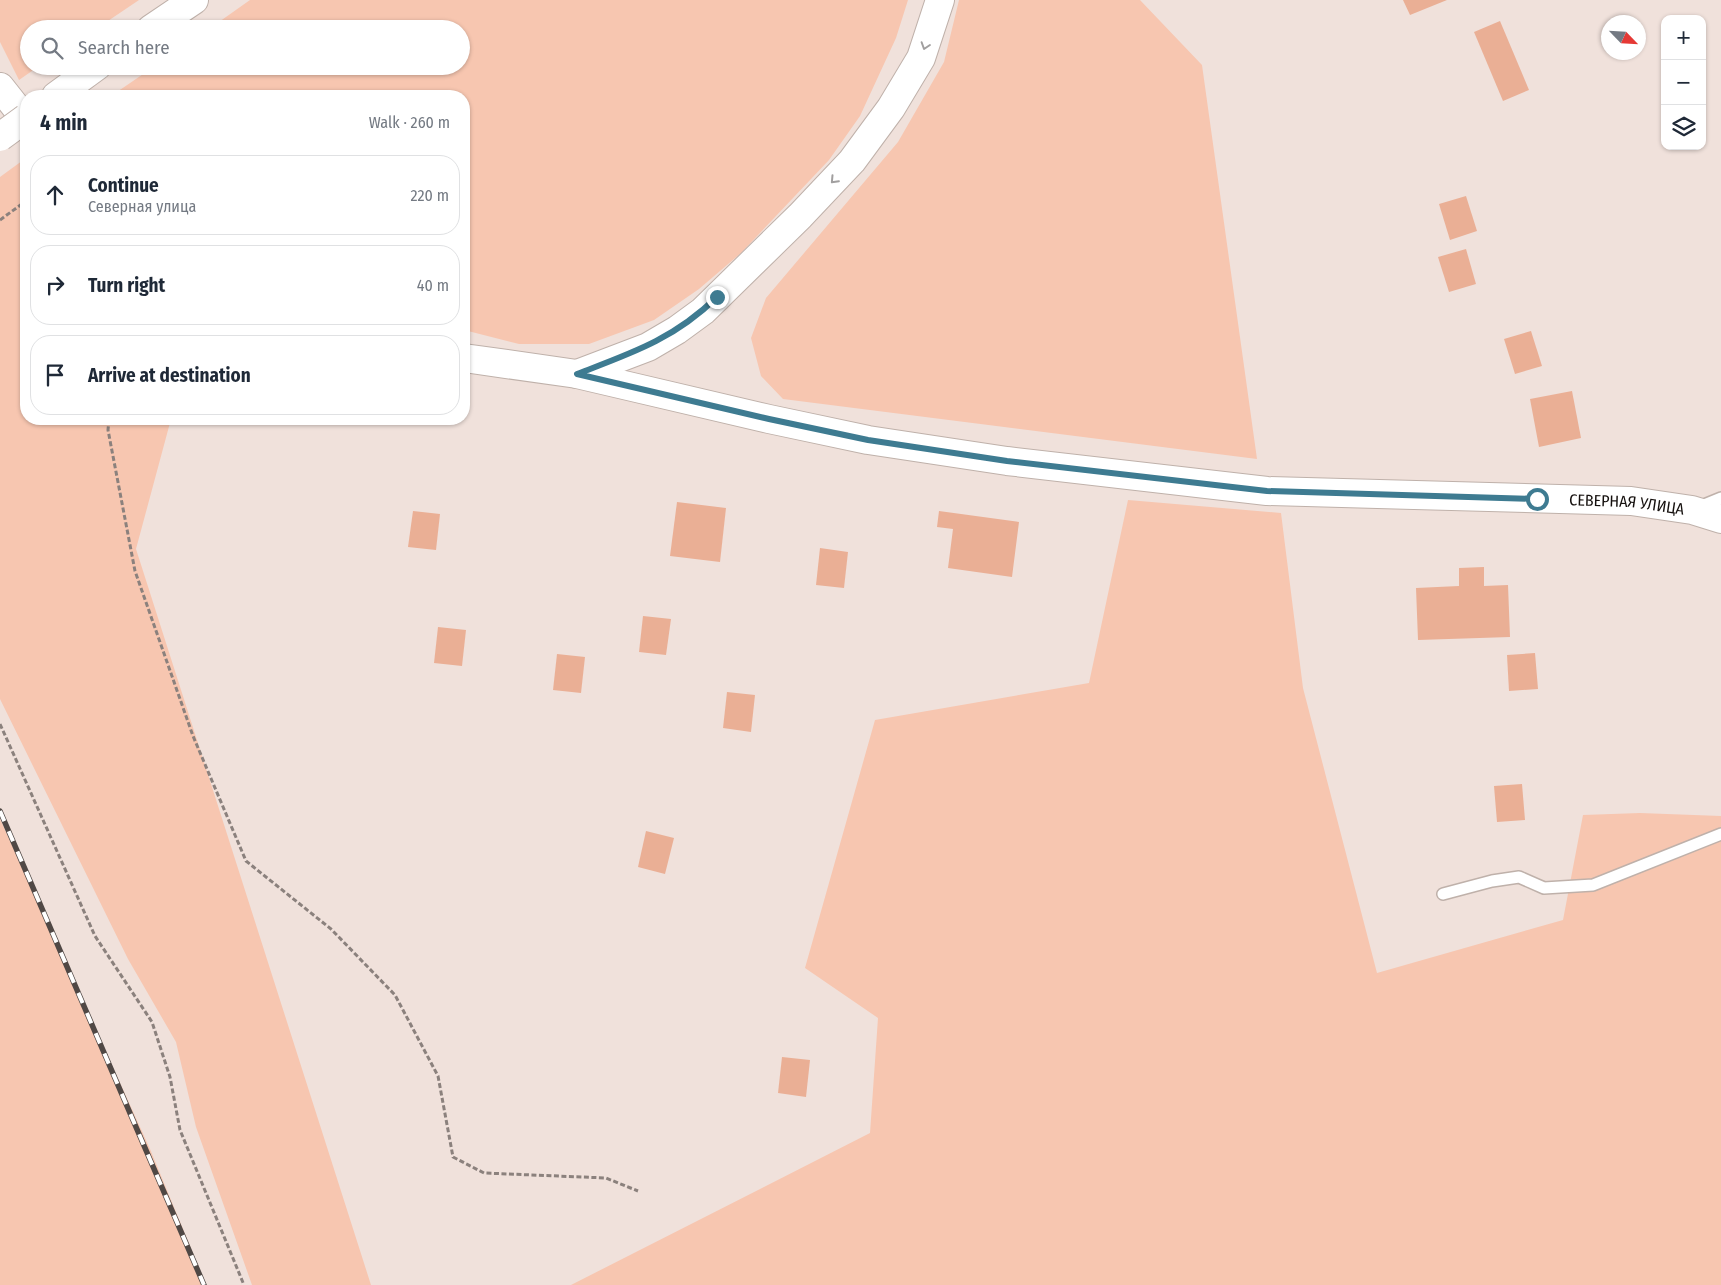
<!DOCTYPE html>
<meta charset="utf-8">
<style>
body{margin:0;font-family:"Fira Sans Condensed",sans-serif;background:#f2f2f3;color:#1f2937}
.controls{position:absolute;right:15px;top:15px;display:grid;overflow:hidden;border-radius:10px;box-shadow:0 1px 4px #0004}
.controls button{width:45px;height:45px;display:grid;place-items:center;padding:0;border:0;border-bottom:1px solid #e0e1e3;background:#fff;color:#1f2937;font:25px sans-serif}
.compass{position:absolute;left:1601px;top:15px;width:45px;height:45px;border-radius:50%;background:#fff;box-shadow:0 1px 4px #0004;rotate:115deg}
.stop{position:absolute;width:15px;height:15px;margin:-11px;border:4px solid #3e7b91;border-radius:50%;background:#fff}
.stop.end{background:#3e7b91;border-color:#fff;box-shadow:0 1px 5px #0008}
.list{margin:0;padding:0;list-style:none}
h2{display:flex;justify-content:space-between;align-items:center;height:65px;margin:0;padding:0 20px;font-size:21px}
h2 small{font-size:16px;font-weight:400;color:#747a83}
.list li{display:grid;grid-template-columns:32px 1fr auto;gap:15px;align-items:center;box-sizing:border-box;height:80px;margin:0 10px 10px;padding:0 10px;border:1px solid #e0e1e3;border-radius:20px}
.list b{display:block;font-size:19px;white-space:nowrap}
.list p{margin:0;font-size:16px;white-space:nowrap;color:#747a83}
.list em{font-size:16px;font-style:normal;color:#747a83}
.icon{flex:none;width:28px;height:28px;fill:none;stroke:currentColor;stroke-width:2;stroke-linecap:round;stroke-linejoin:round}
.map{position:relative;flex:none;width:1721px;height:1285px;overflow:hidden}
.search{position:absolute;background:#fff;box-shadow:0 1px 4px #0004;left:20px;top:20px;width:450px;height:55px;display:flex;align-items:center;gap:12px;box-sizing:border-box;padding:0 18px;border-radius:28px;color:#747a83;font-size:19px}
.panel{position:absolute;background:#fff;box-shadow:0 1px 4px #0004;left:20px;top:90px;width:450px;height:335px;border-radius:20px}
.map>svg:first-child{display:block}
</style>
<div class="map">
<svg width="1721" height="1285" viewBox="0 0 1721 1285">
<rect width="100%" height="100%" fill="#f0e1db"/>
<g fill="#f7c6b0">
<polygon points="0,0 139,0 96,29 29,29 29,66 39,66 19,80 0,42"/>
<polygon points="250,0 908,0 896,38 860,116 829,160 741,253 699,289 654,320 589,344 519,344 464,330 464,96 111,96 155,66 461,66 461,29 209,29"/>
<polygon points="959,0 1140,0 1202,65 1257,459 783,399 761,376 751,338 766,298 898,142 944,62"/>
<polygon points="26,158 26,419 171,419 136,549 371,1285 252,1285 196,1127 176,1042 128,959 0,699 0,177"/>
<polygon points="1128,500 1281,513 1303,688 1377,973 1563,920 1583,815 1640,813 1721,816 1721,1285 571,1285 870,1133 878,1018 805,968 875,720 1089,683"/>
<polygon points="0,819 150,1149 206,1285 0,1285"/>
</g>
<g fill="#eaaf95">
<polygon points="1403,0 1447,0 1410,15"/>
<polygon points="1500,21 1529,90 1503,101 1474,32"/>
<polygon points="1466,196 1477,231 1450,240 1439,204"/>
<polygon points="1466,249 1476,284 1449,292 1438,257"/>
<polygon points="1531,331 1542,366 1515,374 1504,339"/>
<polygon points="1572,391 1581,438 1539,447 1530,399"/>
<polygon points="677,502 726,508 720,562 670,556"/>
<polygon points="413,511 440,514 436,550 408,547"/>
<polygon points="939,511 1019,522 1012,577 948,568 953,529 937,527"/>
<polygon points="820,548 848,552 844,588 816,585"/>
<polygon points="1484,567 1484,586 1508,585 1510,637 1418,640 1416,588 1459,586 1459,568"/>
<polygon points="643,616 671,619 666,655 639,652"/>
<polygon points="438,627 466,630 462,666 434,663"/>
<polygon points="1535,653 1538,689 1509,691 1507,655"/>
<polygon points="557,654 585,657 581,693 553,690"/>
<polygon points="727,692 755,695 751,732 723,728"/>
<polygon points="1522,784 1525,820 1497,822 1494,786"/>
<polygon points="646,831 674,838 665,874 638,867"/>
<polygon points="782,1057 810,1060 806,1097 778,1093"/>
</g>
<g fill="none" stroke-linecap="round" stroke-linejoin="round">
<defs>
<g id="lane">
<polyline points="1699,507 1721,498"/>
<polyline points="1443,894 1492,881 1519,877 1544,888 1593,885 1721,834"/>
</g>
<g id="secondary">
<polyline points="0,87 26,120"/>
<path id="s1" d="M464 358 577 374 769 419 868 440 1007 461 1267 491 1631 501 1692 510 1721 519"/>
<polyline points="577,374 648,347 677,330 703,311 800,216 852,161 891,108 921,58 940,0"/>
</g>
<g id="highway">
<polyline points="151,29 194,0"/>
<polyline points="56,96 97,66"/>
</g>
</defs>
<use href="#lane" stroke="#bfb1aa" stroke-width="14"/>
<use href="#secondary" stroke="#bfb1aa" stroke-width="30"/>
<use href="#highway" stroke="#bfb1aa" stroke-width="30"/>
<g stroke="#8b817d" stroke-width="3" stroke-dasharray="5 2.5" stroke-linecap="butt">
<polyline points="0,220 26,201"/>
<polyline points="109,419 108,430 135,571 193,736 246,861 331,929 395,995 438,1076 453,1157 484,1173 606,1178 638,1191"/>
<polyline points="0,724 95,936 152,1022 170,1077 180,1130 244,1285"/>
</g>
<use href="#lane" stroke="#fff" stroke-width="11"/>
<use href="#secondary" stroke="#fff" stroke-width="28"/>
<use href="#highway" stroke="#fff" stroke-width="28"/>
<defs>
<polyline id="rail" points="0,811 204,1285"/>
</defs>
<use href="#rail" stroke="#504845" stroke-width="5.5"/>
<use href="#rail" stroke="#fff" stroke-width="4" stroke-dasharray="11" stroke-linecap="butt"/>
<defs>
<polyline id="highway-bridge" points="0,137 26,118"/>
</defs>
<use href="#highway-bridge" stroke="#bfb1aa" stroke-width="30" stroke-linecap="butt"/>
<use href="#highway-bridge" stroke="#fff" stroke-width="28"/>
</g>
<defs><path id="oneway-chevron" d="M-2-3.5L2.5 0L-2 3.5" fill="none" stroke-width="1.6" stroke-linecap="round" stroke-linejoin="round" transform="scale(1.25)"/></defs>
<g stroke="#a19f9f">
<use href="#oneway-chevron" transform="translate(925 46) rotate(108)"/>
<use href="#oneway-chevron" transform="translate(834 180) rotate(133)"/>
</g>
<g fill="none" stroke-linecap="round" stroke-linejoin="round">
<path stroke="#3e7b91" stroke-width="6" d="M717 297C674 339 632 353 577 374L769 419 868 440 1007 461 1267 491 1537 499"/>
</g>
<g text-anchor="middle" dominant-baseline="central" stroke-width="4" stroke-linejoin="round" paint-order="stroke">
<g font-size="16" fill="#15100e" stroke="#fff">
<text stroke="none"><textPath href="#s1" startOffset="1175">СЕВЕРНАЯ УЛИЦА</textPath></text>
</g>
</g>
</svg>
<div class="controls">
<button>+</button>
<button>−</button>
<button><svg class="icon" aria-label="layers" viewBox="0 0 24 24"><path d="M12 4l9 5-9 5-9-5zM3 14l9 5 9-5"/></svg></button>
</div>
<svg class="compass" viewBox="-18 -18 36 36"><path d="M0-13l5 13h-10z" fill="#e53935"/><path d="M0 13l5-13h-10z" fill="#747a83"/></svg>
<div class="stop" style="left:1537px;top:499px"></div>
<div class="stop end" style="left:717px;top:297px"></div>
<div class="search"><svg class="icon" aria-label="search" viewBox="0 0 24 24"><circle cx="10" cy="10" r="6"/><path d="M15 15l6 6"/></svg>Search here</div>
<section class="panel">
<h2>4 min<small>Walk · 260 m</small></h2>
<ul class="list">
<li><svg class="icon" aria-label="ahead" viewBox="0 0 24 24"><path d="M12 20V5M6 11l6-6 6 6"/></svg><div><b>Continue</b><p>Северная улица</p></div><em>220 m</em></li>
<li><svg class="icon" aria-label="right" viewBox="0 0 24 24"><path d="M7 20v-9h11M14 6l5 5-5 5"/></svg><div><b>Turn right</b></div><em>40 m</em></li>
<li><svg class="icon" aria-label="arrive" viewBox="0 0 24 24"><path d="M6 21V4h12l-3 4 3 4H6"/></svg><div><b>Arrive at destination</b></div></li>
</ul>
</section>
</div>
